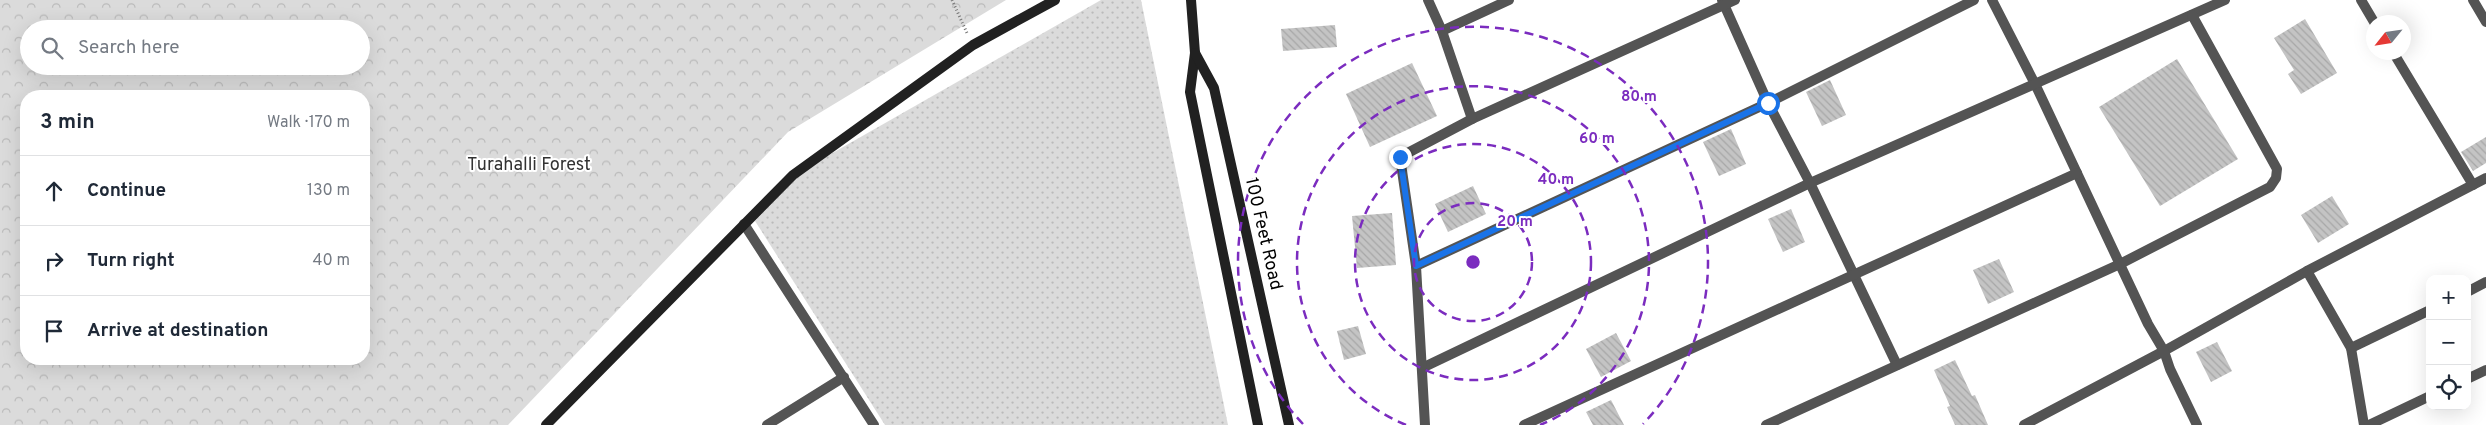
<!DOCTYPE html>
<meta charset="utf-8">
<style>
body{margin:0;font-family:Overpass,sans-serif;background:#f2f2f3;color:#1f2937}
.controls{position:absolute;right:15px;bottom:15px;display:grid;overflow:hidden;border-radius:10px;box-shadow:0 5px 20px #0002}
.controls button{width:45px;height:45px;display:grid;place-items:center;padding:0;border:0;border-bottom:1px solid #e0e1e3;background:#fff;color:#1f2937;font:25px sans-serif}
.compass{position:absolute;left:2366px;top:15px;width:45px;height:45px;border-radius:50%;background:#fff;box-shadow:0 5px 20px #0002;rotate:240deg}
.stop{position:absolute;width:15px;height:15px;margin:-11px;border:4px solid #1a73e8;border-radius:50%;background:#fff}
.stop.end{background:#1a73e8;border-color:#fff;box-shadow:0 1px 5px #0008}
.list{margin:0;padding:0;list-style:none}
h2{display:flex;justify-content:space-between;align-items:center;height:65px;margin:0;padding:0 20px;font-size:21px}
h2 small{font-size:16px;font-weight:400;color:#747a83}
.list li{display:grid;grid-template-columns:32px 1fr auto;gap:15px;align-items:center;box-sizing:border-box;height:70px;padding:0 20px;border-top:1px solid #e0e1e3}
.list b{display:block;font-size:19px;white-space:nowrap}
.list em{font-size:16px;font-style:normal;color:#747a83}
.icon{flex:none;width:28px;height:28px;fill:none;stroke:currentColor;stroke-width:2;stroke-linecap:round;stroke-linejoin:round}
.map{position:relative;flex:none;width:2486px;height:425px;overflow:hidden}
.search{position:absolute;background:#fff;box-shadow:0 5px 20px #0002;left:20px;top:20px;width:350px;height:55px;display:flex;align-items:center;gap:12px;box-sizing:border-box;padding:0 18px;border-radius:28px;color:#747a83;font-size:19px}
.panel{position:absolute;background:#fff;box-shadow:0 5px 20px #0002;left:20px;top:90px;width:350px;height:275px;border-radius:20px}
.map>svg:first-child{display:block}
</style>
<div class="map">
<svg width="2486" height="425" viewBox="0 0 2486 425">
<defs>
<pattern id="grass-dots" width="8" height="8" patternUnits="userSpaceOnUse" patternTransform="scale(1.25)"><rect width="8" height="8" fill="#dbdbdb"/><path d="M2 2h.1M6 6h.1" fill="none" stroke="#bababa" stroke-width="1.8" stroke-linecap="round"/></pattern>
<pattern id="forest-crowns" width="20" height="18" patternUnits="userSpaceOnUse" patternTransform="scale(1.25)"><rect width="20" height="18" fill="#dbdbdb"/><path d="M2 6a3 3 0 1 1 6 0M12 15a3 3 0 1 1 6 0" fill="none" stroke="#bababa"/></pattern>
<pattern id="building-back-hatch" width="6" height="6" patternUnits="userSpaceOnUse" patternTransform="scale(1.25)"><rect width="6" height="6" fill="#c4c4c4"/><path d="M-1 5l2 2M0 0l6 6M5-1l2 2" fill="none" stroke="#a7a7a7"/></pattern>
</defs>
<rect width="100%" height="100%" fill="#fff"/>
<polygon fill="url(#grass-dots)" points="1101,0 1141,0 1228,425 885,425 755,221 808,167"/>
<path fill="url(#forest-crowns)" fill-rule="evenodd" d="M0 0H1006L788 132 508 425H0ZM29 29H361V66H29ZM26 96H364V359H26Z"/>
<g fill="url(#building-back-hatch)">
<polygon points="2305,19 2337,73 2301,94 2288,74 2294,70 2274,38"/>
<polygon points="1335,25 1337,47 1283,51 1281,29"/>
<polygon points="2177,59 2238,159 2160,206 2099,107"/>
<polygon points="1412,63 1437,116 1370,147 1346,94"/>
<polygon points="1830,80 1846,115 1822,126 1806,92"/>
<polygon points="1731,129 1746,164 1719,176 1703,142"/>
<polygon points="2486,137 2486,163 2473,171 2461,152"/>
<polygon points="1473,186 1486,214 1448,232 1435,204"/>
<polygon points="2332,196 2349,224 2318,243 2301,215"/>
<polygon points="1791,209 1805,242 1783,252 1768,219"/>
<polygon points="1392,213 1396,265 1357,268 1352,216"/>
<polygon points="1999,259 2014,292 1988,304 1973,270"/>
<polygon points="1358,326 1366,354 1344,360 1337,331"/>
<polygon points="1616,333 1631,361 1601,377 1586,349"/>
<polygon points="2217,342 2232,371 2211,382 2196,352"/>
<polygon points="1955,360 1972,396 1975,395 1988,425 1955,425 1947,407 1950,406 1934,370"/>
<polygon points="1611,400 1624,425 1593,425 1586,412"/>
</g>
<g fill="none" stroke-linecap="round" stroke-linejoin="round">
<polyline stroke="#767676" stroke-width="3" stroke-dasharray="1 2.5" stroke-linecap="butt" points="952,0 967,33"/>
<g stroke="#545454" stroke-width="10">
<polyline points="1722,0 1768,103 1810,183 1897,365"/>
<polyline points="1992,0 2035,84 2148,324 2164,351 2307,271 2486,178"/>
<polyline points="2361,0 2374,22"/>
<polyline points="2473,0 2486,22"/>
<polyline points="1442,31 1509,0"/>
<polyline points="2393,52 2473,185"/>
<polyline points="1472,119 1735,0"/>
<polyline points="744,224 874,425"/>
<polyline points="1416,266 1768,103 1974,0"/>
<polyline points="2307,271 2351,348 2364,425"/>
<polyline points="2467,292 2486,282"/>
<polyline points="2351,348 2430,310"/>
<polyline points="1422,368 1810,183 2225,0"/>
<polyline points="2467,379 2486,370"/>
<polyline points="767,425 844,377"/>
<polyline points="1425,425 1416,266 1400,157 1472,119 1442,31 1428,0"/>
<polyline points="1524,425 2077,173"/>
<polyline points="1766,425 2120,264 2270,187 2276,178 2277,169 2192,15"/>
<polyline points="2024,425 2164,351 2170,369 2197,425"/>
<polyline points="2369,425 2430,396"/>
</g>
<g stroke="#212121" stroke-width="10">
<polyline points="1191,0 1195,53 1190,92 1258,425"/>
<polyline points="1195,53 1214,88 1289,425"/>
<polyline points="546,425 793,175 973,45 1055,0"/>
</g>
</g>
<g fill="none" stroke-linecap="round" stroke-linejoin="round">
<polyline stroke="#1a73e8" stroke-width="6" points="1400,157 1416,266 1768,103"/>
</g>
<g fill="none" stroke="#7b2cbf" stroke-width="2.5" stroke-dasharray="9 6">
<circle cx="1473" cy="262" r="59"/>
<circle cx="1473" cy="262" r="118"/>
<path d="M1406 425A176 176 0 1 1 1540 425"/>
<path d="M1303 424A235 235 0 1 1 1643 424"/>
</g>
<g text-anchor="middle" dominant-baseline="central" stroke-width="4" stroke-linejoin="round" paint-order="stroke">
<g font-size="18" fill="#323232" stroke="#fff">
<text x="529" y="165">Turahalli Forest</text>
</g>
<g font-size="18" fill="#000" stroke="#fff">
<text transform="translate(1263 234) rotate(77)">100 Feet Road</text>
</g>
</g>
<circle cx="1473" cy="262" r="8" fill="#7b2cbf" stroke="#fff" stroke-width="2.5"/>
<g font-size="15" text-anchor="middle" font-weight="bold" fill="#7b2cbf" stroke="#fff" stroke-width="4" stroke-linejoin="round" paint-order="stroke">
<text x="1639" y="101">80 m</text>
<text x="1597" y="143">60 m</text>
<text x="1556" y="184">40 m</text>
<text x="1515" y="226">20 m</text>
</g>
</svg>
<div class="controls">
<button>+</button>
<button>−</button>
<button><svg class="icon" aria-label="locate" viewBox="0 0 24 24"><circle cx="12" cy="12" r="6"/><path d="M12 2v4M12 18v4M2 12h4M18 12h4"/></svg></button>
</div>
<svg class="compass" viewBox="-18 -18 36 36"><path d="M0-13l5 13h-10z" fill="#e53935"/><path d="M0 13l5-13h-10z" fill="#747a83"/></svg>
<div class="stop" style="left:1768px;top:103px"></div>
<div class="stop end" style="left:1400px;top:157px"></div>
<div class="search"><svg class="icon" aria-label="search" viewBox="0 0 24 24"><circle cx="10" cy="10" r="6"/><path d="M15 15l6 6"/></svg>Search here</div>
<section class="panel">
<h2>3 min<small>Walk · 170 m</small></h2>
<ul class="list">
<li><svg class="icon" aria-label="ahead" viewBox="0 0 24 24"><path d="M12 20V5M6 11l6-6 6 6"/></svg><div><b>Continue</b></div><em>130 m</em></li>
<li><svg class="icon" aria-label="right" viewBox="0 0 24 24"><path d="M7 20v-9h11M14 6l5 5-5 5"/></svg><div><b>Turn right</b></div><em>40 m</em></li>
<li><svg class="icon" aria-label="arrive" viewBox="0 0 24 24"><path d="M6 21V4h12l-3 4 3 4H6"/></svg><div><b>Arrive at destination</b></div></li>
</ul>
</section>
</div>
